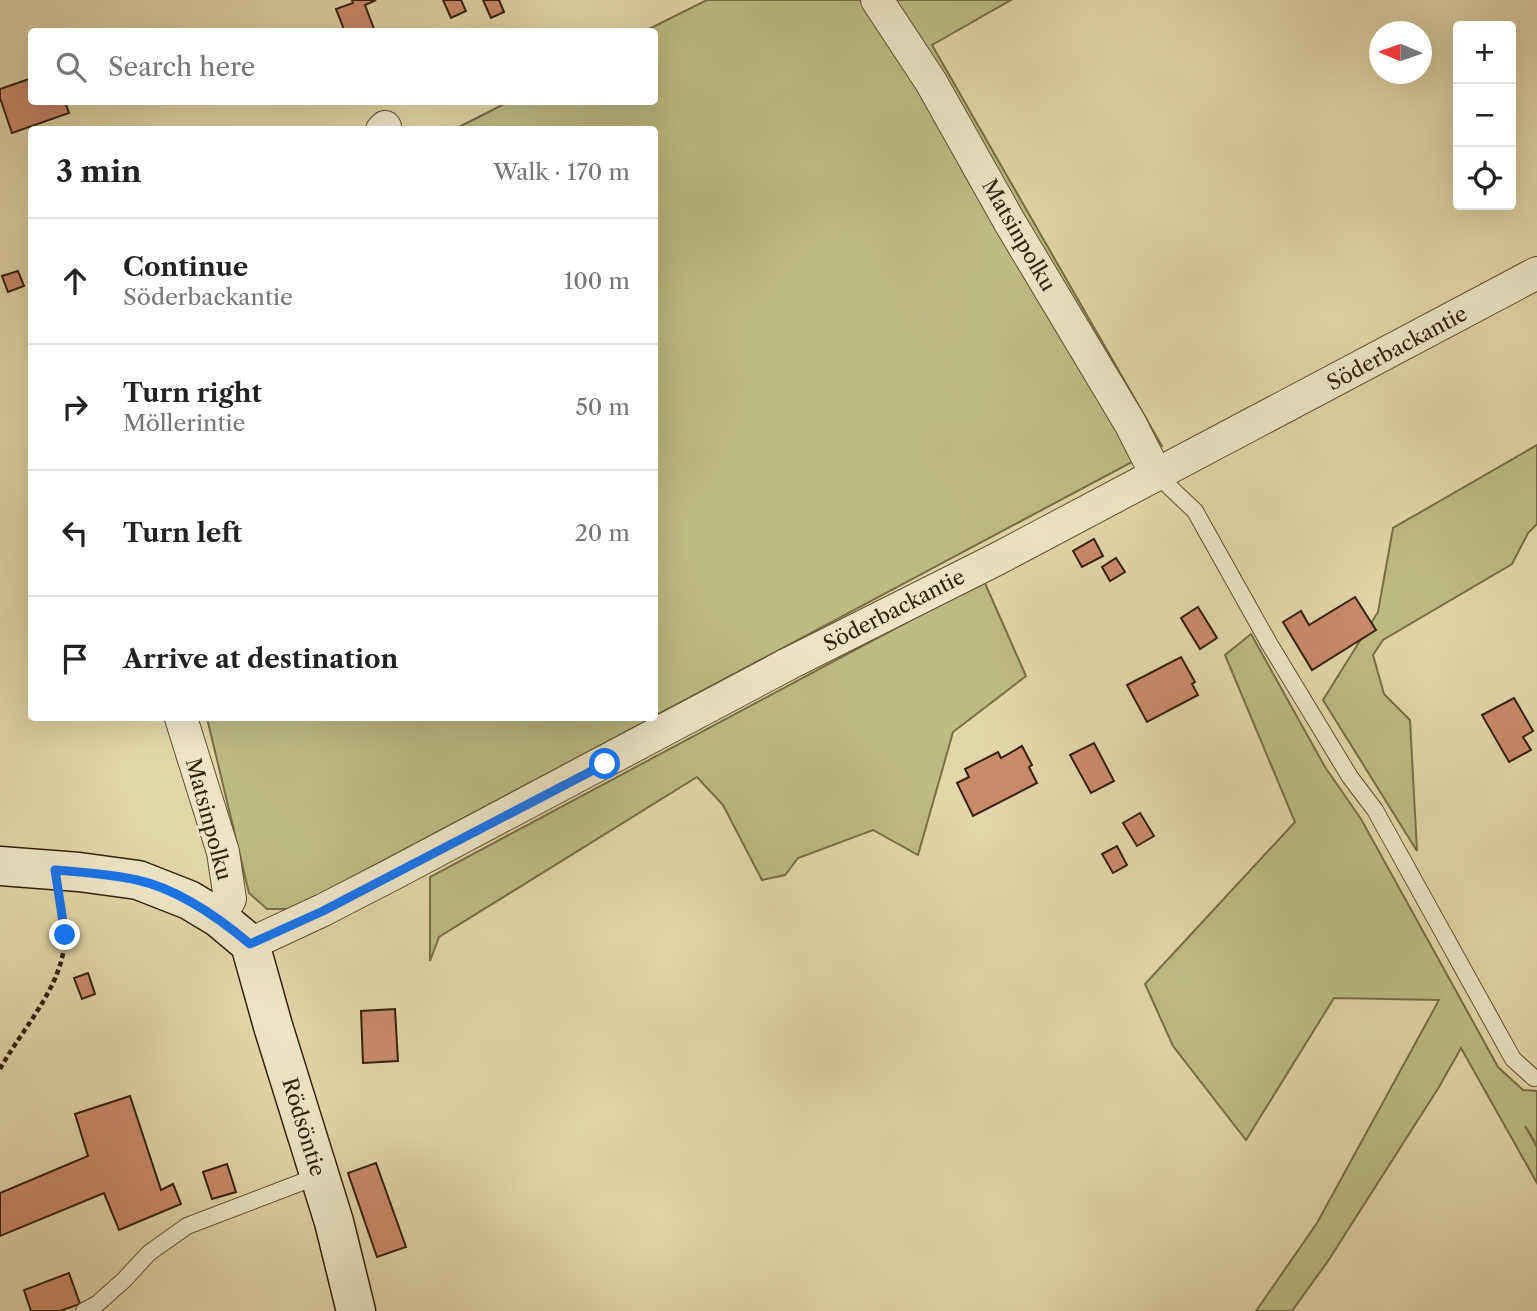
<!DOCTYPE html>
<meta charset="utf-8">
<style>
body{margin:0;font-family:"Libre Caslon Text",serif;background:#f6f6f6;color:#222}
.controls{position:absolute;right:21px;top:21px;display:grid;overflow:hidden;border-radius:7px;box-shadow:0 7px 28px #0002}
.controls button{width:63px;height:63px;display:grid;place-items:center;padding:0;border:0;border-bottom:2px solid #e0e0e0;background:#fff;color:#222;font:35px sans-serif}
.compass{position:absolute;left:1369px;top:21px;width:63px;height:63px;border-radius:50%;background:#fff;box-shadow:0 7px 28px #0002;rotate:272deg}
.stop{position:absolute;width:21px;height:21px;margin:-16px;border:5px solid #1a73e8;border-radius:50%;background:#fff}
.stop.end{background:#1a73e8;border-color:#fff;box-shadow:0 2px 7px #0008}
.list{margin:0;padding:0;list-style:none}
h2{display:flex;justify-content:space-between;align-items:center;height:91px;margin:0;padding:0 28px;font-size:30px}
h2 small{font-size:23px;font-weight:400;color:#767676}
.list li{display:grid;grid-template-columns:46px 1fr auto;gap:21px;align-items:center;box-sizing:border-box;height:126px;padding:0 28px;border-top:2px solid #e0e0e0}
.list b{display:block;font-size:26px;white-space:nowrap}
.list p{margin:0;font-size:23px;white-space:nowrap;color:#767676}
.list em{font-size:23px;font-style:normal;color:#767676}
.icon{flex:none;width:38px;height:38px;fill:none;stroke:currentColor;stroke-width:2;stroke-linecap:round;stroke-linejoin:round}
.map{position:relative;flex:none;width:1537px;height:1311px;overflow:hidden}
.search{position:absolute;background:#fff;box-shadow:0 7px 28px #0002;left:28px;top:28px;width:630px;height:77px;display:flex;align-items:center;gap:18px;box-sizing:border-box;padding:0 24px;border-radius:7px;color:#767676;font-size:26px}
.panel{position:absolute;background:#fff;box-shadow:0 7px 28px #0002;left:28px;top:126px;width:630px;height:595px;border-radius:7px}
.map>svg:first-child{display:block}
</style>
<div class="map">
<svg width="1537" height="1311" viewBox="0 0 1537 1311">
<rect width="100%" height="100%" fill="#e2d5a7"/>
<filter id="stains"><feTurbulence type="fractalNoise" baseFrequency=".00286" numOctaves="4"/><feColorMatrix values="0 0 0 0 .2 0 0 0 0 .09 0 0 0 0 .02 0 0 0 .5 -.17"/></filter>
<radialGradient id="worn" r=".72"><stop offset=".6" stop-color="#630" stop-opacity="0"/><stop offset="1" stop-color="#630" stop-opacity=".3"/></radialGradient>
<g fill="#bcbb82" stroke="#786e46" stroke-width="2">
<polygon points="707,0 1011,0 932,45 1162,446 655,716 654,130 453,130 508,102 654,102 654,32 645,31"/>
<polygon points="1537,445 1537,524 1528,533 1512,564 1383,640 1373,655 1384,694 1410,720 1417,851 1323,700 1378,612 1393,528"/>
<polygon points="984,581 1026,676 953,732 918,855 873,830 798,858 785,875 762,880 723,805 697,777 439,937 430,961 430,877"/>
<polygon points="1251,634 1325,767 1361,819 1498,1067 1523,1090 1537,1091 1537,1145 1525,1126 1537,1147 1537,1183 1461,1048 1439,1087 1328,1261 1292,1311 1256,1311 1317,1223 1439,1000 1334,998 1246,1140 1173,1046 1145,984 1295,822 1225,655"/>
<polygon points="207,718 652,718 292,909 267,909 249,893"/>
</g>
<g fill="#ca8b69" stroke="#35210a" stroke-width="2">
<polygon points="352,0 376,0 365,5 374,29 366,32 345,32 336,9 353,3"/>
<polygon points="443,0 461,0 466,11 451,18"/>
<polygon points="483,0 499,0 504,12 491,18"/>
<polygon points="32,78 32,102 65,102 69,113 12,133 0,98 0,89"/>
<polygon points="18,271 24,286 8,292 2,276"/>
<polygon points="1094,539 1103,556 1082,567 1073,551"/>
<polygon points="1116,558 1125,572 1110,581 1102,567"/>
<polygon points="1355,597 1376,630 1312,670 1283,622 1301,611 1309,625"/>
<polygon points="1198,607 1217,638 1200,649 1181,618"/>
<polygon points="1181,657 1195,682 1192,684 1198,695 1147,722 1127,685"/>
<polygon points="1514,698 1533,731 1523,737 1531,750 1509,762 1482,715"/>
<polygon points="1094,743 1114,781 1091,793 1070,755"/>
<polygon points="1022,746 1032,765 1029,767 1037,783 973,816 957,783 969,777 965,769 998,752 1001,758"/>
<polygon points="1140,813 1154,836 1137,846 1123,823"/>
<polygon points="1117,846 1127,865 1113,873 1102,854"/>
<polygon points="88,973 95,994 82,999 74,978"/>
<polygon points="395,1009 398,1061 363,1063 361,1011"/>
<polygon points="130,1096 161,1190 173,1184 181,1204 119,1230 104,1193 0,1236 0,1193 88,1156 75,1114"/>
<polygon points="376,1163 406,1247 377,1257 348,1173"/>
<polygon points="227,1164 236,1192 212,1199 203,1172"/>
<polygon points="69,1273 80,1304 60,1311 31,1311 24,1290"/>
</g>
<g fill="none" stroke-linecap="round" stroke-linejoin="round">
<defs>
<g id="lane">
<polyline points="1156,474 1195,511 1270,645 1350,777 1375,810 1513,1059 1534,1078"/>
<polyline points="84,1311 97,1304 124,1280 149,1253 187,1226 318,1176"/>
</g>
<g id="street">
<polyline points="877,0 931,82 1009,221 1130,423 1156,474"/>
<polyline points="382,130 385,127"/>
<polyline points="181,718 223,852 230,899 219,918"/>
<polyline points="250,944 323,910 391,875 788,664 997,559 1537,273"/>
</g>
<polyline id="secondary" points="0,866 79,872 138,880 189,900 219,918 250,944 273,1026 334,1222 356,1311"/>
</defs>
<use href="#lane" stroke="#604e31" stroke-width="18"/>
<use href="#street" stroke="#604e31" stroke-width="34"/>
<use href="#secondary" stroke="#35210a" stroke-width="41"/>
<path stroke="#35210a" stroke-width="4.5" stroke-dasharray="5 3.5" stroke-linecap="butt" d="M0 1069C20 1033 52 998 62 958 67 939 63 921 61 902"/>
<use href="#lane" stroke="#ece4c6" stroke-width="16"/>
<use href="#street" stroke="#ece4c6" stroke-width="32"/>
<use href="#secondary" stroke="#ece4c6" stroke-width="38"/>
</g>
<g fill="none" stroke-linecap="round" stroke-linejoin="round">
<path stroke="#1a73e8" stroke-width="9" d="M65 935 55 870C82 872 111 874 137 880 178 889 218 917 250 944L323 911 605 764"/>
</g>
<g text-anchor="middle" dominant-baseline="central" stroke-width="5" stroke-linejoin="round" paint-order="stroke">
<g font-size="21" fill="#35210a" stroke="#ece4c6">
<text transform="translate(1019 235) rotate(60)">Matsinpolku</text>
<text transform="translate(1397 348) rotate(-28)">Söderbackantie</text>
<text transform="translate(894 610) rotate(-27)">Söderbackantie</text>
<text transform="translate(209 819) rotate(75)">Matsinpolku</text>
<text transform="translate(304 1127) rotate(73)">Rödsöntie</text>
</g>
</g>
<rect width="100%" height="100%" filter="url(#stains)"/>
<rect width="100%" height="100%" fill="url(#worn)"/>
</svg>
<div class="controls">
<button>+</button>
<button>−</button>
<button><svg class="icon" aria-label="locate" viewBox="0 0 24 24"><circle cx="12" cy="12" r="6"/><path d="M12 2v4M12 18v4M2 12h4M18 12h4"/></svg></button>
</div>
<svg class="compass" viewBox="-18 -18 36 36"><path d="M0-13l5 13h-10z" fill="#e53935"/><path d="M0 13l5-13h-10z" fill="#767676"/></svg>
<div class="stop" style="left:605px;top:764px"></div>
<div class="stop end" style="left:65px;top:935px"></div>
<div class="search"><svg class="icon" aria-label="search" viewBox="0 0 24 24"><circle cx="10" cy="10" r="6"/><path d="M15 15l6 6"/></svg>Search here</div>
<section class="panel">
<h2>3 min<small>Walk · 170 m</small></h2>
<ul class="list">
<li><svg class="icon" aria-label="ahead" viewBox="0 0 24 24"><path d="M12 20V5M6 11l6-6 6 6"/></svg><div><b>Continue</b><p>Söderbackantie</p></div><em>100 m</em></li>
<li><svg class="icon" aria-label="right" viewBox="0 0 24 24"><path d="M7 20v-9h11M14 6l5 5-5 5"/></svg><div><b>Turn right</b><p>Möllerintie</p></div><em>50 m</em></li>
<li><svg class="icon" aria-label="left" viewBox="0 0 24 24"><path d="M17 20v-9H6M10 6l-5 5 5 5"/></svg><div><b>Turn left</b></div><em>20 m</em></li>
<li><svg class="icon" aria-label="arrive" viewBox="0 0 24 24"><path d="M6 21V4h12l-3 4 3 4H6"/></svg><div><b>Arrive at destination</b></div></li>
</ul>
</section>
</div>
